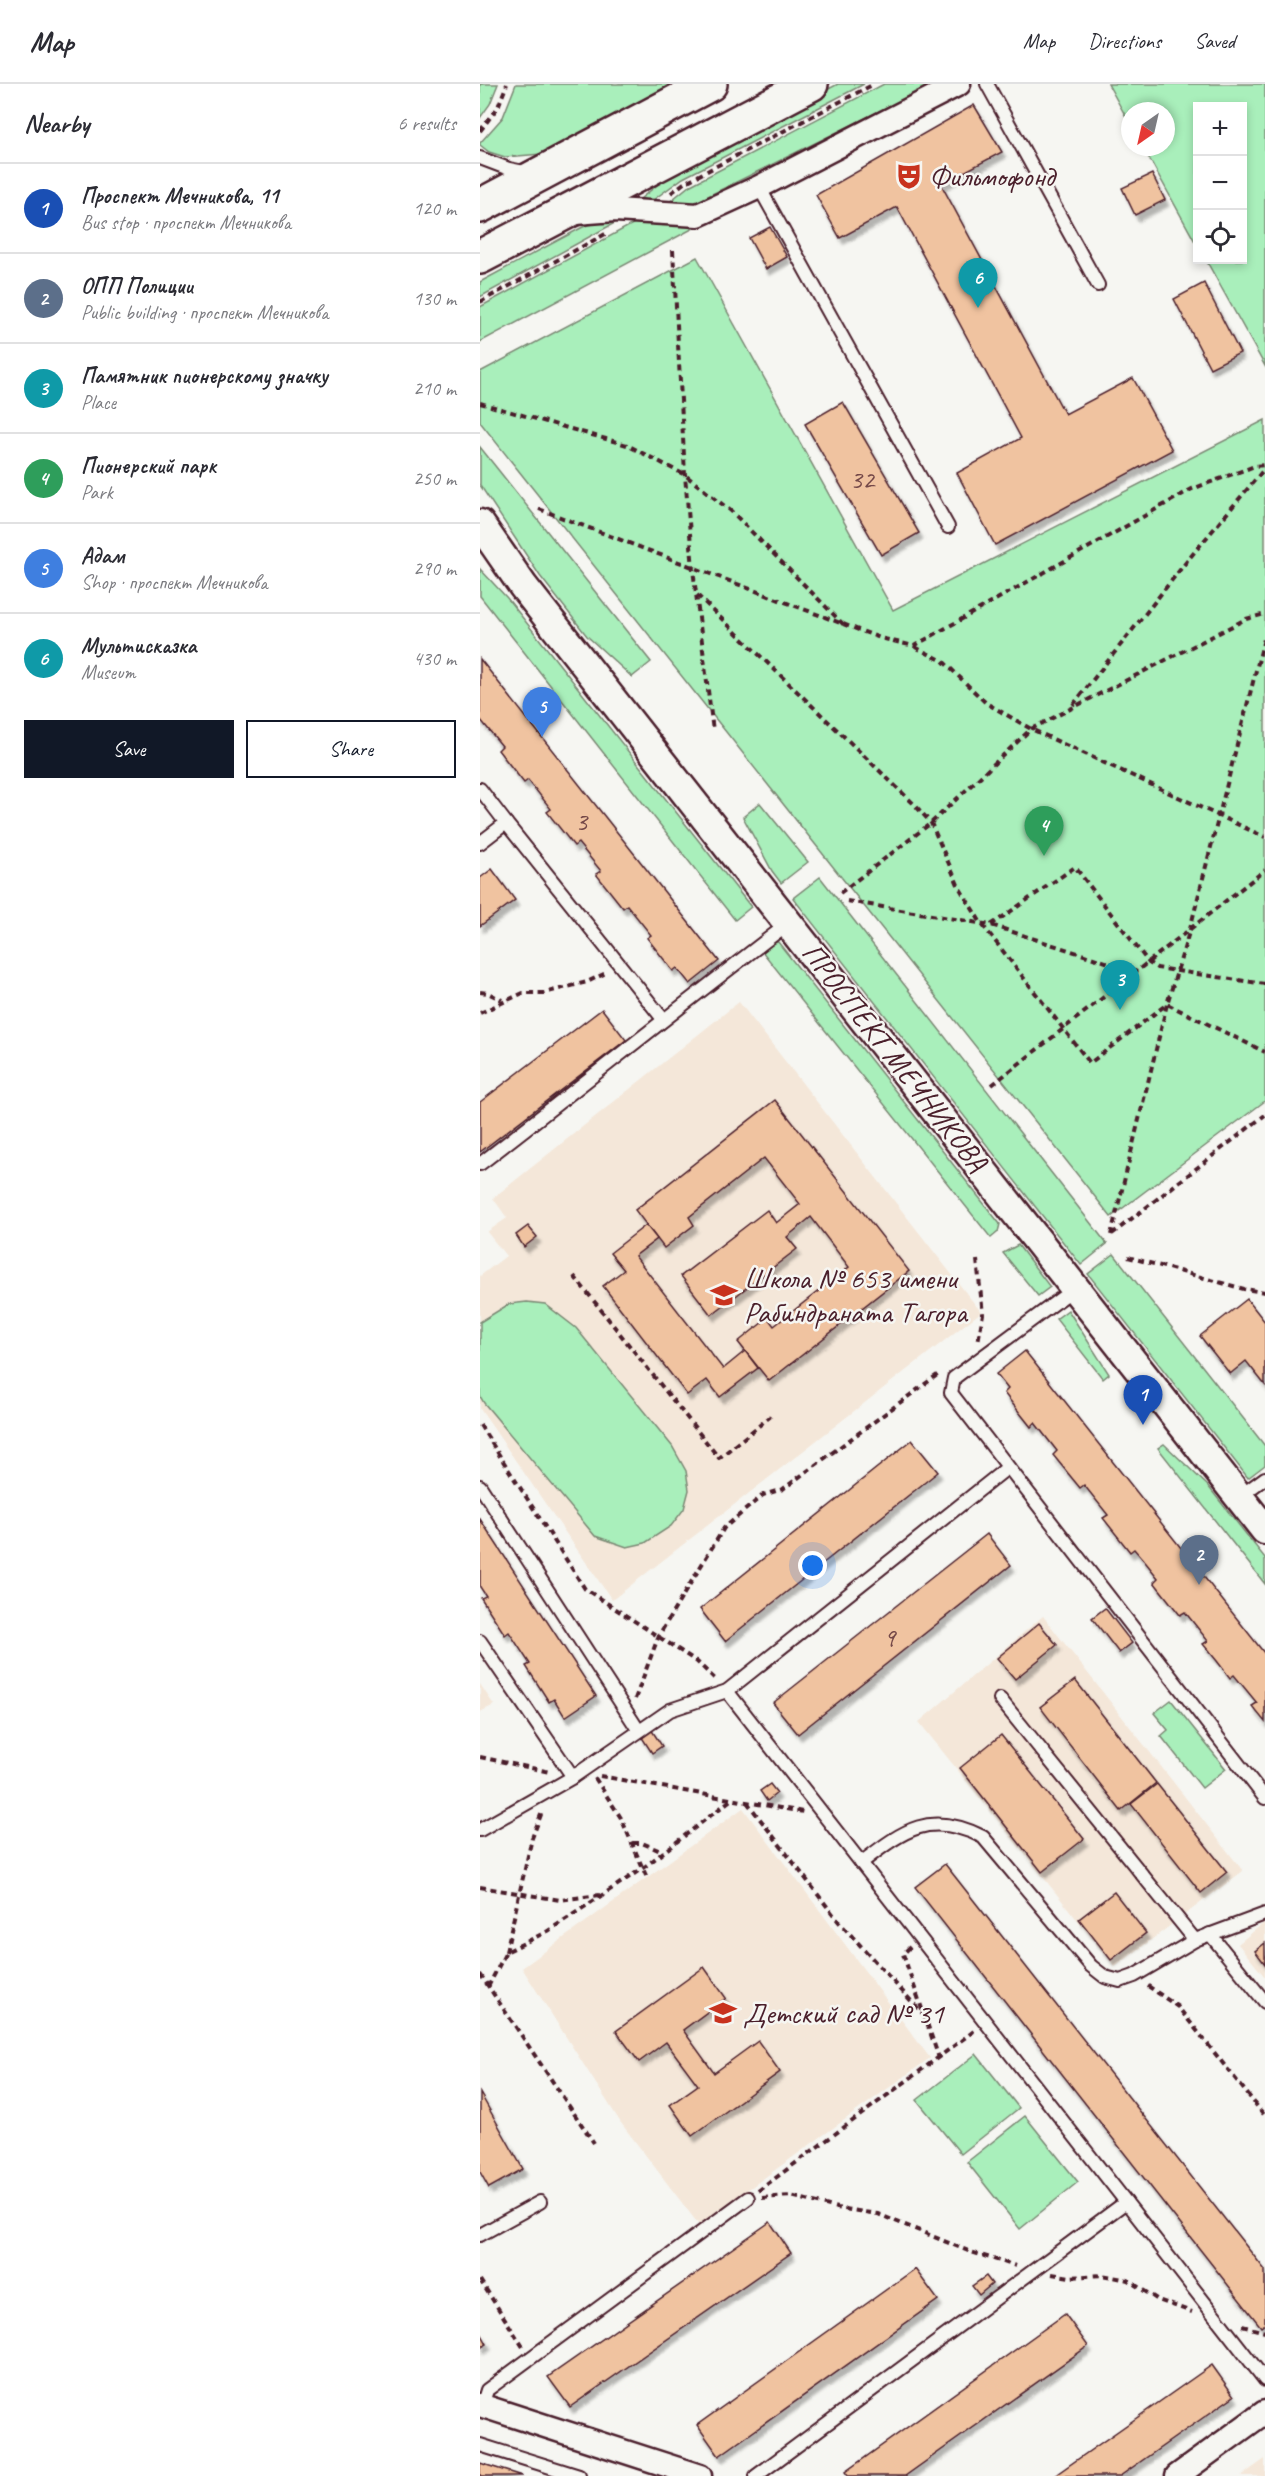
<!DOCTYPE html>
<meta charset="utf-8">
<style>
body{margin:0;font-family:Caveat,sans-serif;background:#f7f7f7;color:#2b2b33}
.controls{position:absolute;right:18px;top:18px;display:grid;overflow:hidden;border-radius:0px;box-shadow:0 3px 9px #0003}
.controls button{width:54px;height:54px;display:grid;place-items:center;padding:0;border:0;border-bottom:2px solid #e1e1e2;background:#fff;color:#2b2b33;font:30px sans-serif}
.compass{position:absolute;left:641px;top:18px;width:54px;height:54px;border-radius:50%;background:#fff;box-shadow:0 3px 9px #0003;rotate:214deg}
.you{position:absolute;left:333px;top:1482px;width:21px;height:21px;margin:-15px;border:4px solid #fff;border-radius:50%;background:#1a73e8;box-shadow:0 0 0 9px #1a73e833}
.badge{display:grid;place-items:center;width:39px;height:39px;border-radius:50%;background:#111827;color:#fff;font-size:20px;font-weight:700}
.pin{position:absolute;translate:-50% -50px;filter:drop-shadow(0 2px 3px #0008)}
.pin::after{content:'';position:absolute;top:32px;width:21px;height:18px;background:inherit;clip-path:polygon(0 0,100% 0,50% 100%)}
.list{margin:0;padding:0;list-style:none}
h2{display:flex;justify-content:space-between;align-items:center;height:78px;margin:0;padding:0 24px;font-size:26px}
h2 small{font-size:20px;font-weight:400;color:#7c7c81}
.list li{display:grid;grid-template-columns:39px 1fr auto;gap:18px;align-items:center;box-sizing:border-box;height:90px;padding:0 24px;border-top:2px solid #e1e1e2}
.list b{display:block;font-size:22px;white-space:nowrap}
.list p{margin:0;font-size:20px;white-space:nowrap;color:#7c7c81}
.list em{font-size:20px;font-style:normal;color:#7c7c81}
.actions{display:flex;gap:12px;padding:18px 24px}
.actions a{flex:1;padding:14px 0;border:2px solid #111827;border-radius:0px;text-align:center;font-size:21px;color:#111827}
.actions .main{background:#111827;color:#fff}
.icon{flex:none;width:33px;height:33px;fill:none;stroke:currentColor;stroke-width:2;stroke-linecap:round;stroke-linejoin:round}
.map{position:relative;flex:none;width:785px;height:2392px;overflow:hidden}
header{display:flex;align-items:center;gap:36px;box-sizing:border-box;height:84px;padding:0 30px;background:#fff;border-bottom:2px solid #e1e1e2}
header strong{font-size:28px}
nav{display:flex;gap:33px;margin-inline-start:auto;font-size:21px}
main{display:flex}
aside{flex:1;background:#fff}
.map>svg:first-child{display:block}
</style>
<header>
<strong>Map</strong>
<nav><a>Map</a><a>Directions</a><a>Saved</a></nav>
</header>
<main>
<aside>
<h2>Nearby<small>6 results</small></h2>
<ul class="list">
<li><span class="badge" style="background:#1a4fb4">1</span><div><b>Проспект Мечникова, 11</b><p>Bus stop · проспект Мечникова</p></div><em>120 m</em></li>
<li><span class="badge" style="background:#5c6f8a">2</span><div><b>ОПП Полиции</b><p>Public building · проспект Мечникова</p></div><em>130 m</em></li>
<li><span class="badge" style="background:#0f9aa8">3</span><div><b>Памятник пионерскому значку</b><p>Place</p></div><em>210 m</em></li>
<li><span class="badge" style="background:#2e9e5b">4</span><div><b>Пионерский парк</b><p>Park</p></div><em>250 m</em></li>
<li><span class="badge" style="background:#3f7fe0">5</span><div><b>Адам</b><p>Shop · проспект Мечникова</p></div><em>290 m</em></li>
<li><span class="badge" style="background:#0f9aa8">6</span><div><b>Мультисказка</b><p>Museum</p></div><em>430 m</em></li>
</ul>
<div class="actions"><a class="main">Save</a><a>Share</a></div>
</aside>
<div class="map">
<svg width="785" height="2392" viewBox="0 0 785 2392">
<defs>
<filter id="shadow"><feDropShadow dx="3.5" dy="6" stdDeviation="1.5" flood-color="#0004"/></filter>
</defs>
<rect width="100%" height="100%" fill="#f6f6f2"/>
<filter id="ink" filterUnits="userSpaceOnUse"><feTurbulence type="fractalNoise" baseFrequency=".0167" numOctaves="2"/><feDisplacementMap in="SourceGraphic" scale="12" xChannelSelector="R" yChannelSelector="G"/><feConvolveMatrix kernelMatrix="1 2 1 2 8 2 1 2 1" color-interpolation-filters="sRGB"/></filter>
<g filter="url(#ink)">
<g fill="#f4e7d9">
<polygon points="259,918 501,1228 132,1516 0,1325 0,1192 26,1172 7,1148 27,1134 13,1114"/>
<polygon points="563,1532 763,1787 635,1883 439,1638"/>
<polygon points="0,1600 14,1621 0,1628"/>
<polygon points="263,1724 450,1974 219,2141 141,2039 42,1884"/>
<polygon points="785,1838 785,1893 758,1860"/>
<polygon points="785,2375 785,2392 761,2392"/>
</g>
<g fill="#a9efbb" stroke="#7a8773" stroke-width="1.5">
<polygon points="0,0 18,0 10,20 0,34"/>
<polygon points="36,0 196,0 62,70 25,73 9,68 0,61 0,59 23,33"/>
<polygon points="358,0 384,0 203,94 173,116 160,115 201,82"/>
<polygon points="404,0 454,0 214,119 188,119 209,102"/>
<polygon points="628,0 785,0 785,282 726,176 762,176 762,22 718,22 717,161 663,63 686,63 686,27 650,27 650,40"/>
<polygon points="140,136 0,213 0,198 101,144 114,138"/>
<polygon points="158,137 225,138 0,258 0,223"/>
<polygon points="217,173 413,526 785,336 785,1017 631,1133 0,338 0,288"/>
<polygon points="0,363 171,578 152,593 107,552 60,492 0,401"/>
<polygon points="0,485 27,514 271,823 255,836 0,512"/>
<polygon points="280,719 328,778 301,799 292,787 263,733"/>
<polygon points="340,793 627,1160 601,1181 313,814"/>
<polygon points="298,858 520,1140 518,1148 511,1154 281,866 289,860"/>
<polygon points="538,1161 570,1203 558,1212 523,1169"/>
<polygon points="634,1170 785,1362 785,1381 768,1394 608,1190"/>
<polygon points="47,1218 65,1220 96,1244 192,1362 206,1387 209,1406 204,1425 191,1442 165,1459 147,1463 115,1452 4,1319 0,1312 0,1238 29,1220"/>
<polygon points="588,1226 629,1290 623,1295 576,1235"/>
<polygon points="684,1360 728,1402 785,1474 785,1500 678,1364"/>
<polygon points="691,1616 746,1685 722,1704 681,1652 688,1646 674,1629"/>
<polygon points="496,1970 539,2024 481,2070 437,2016"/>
<polygon points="545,2032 598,2098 540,2145 487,2078"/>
</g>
<g fill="#f0c3a0" stroke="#4a1f2b" stroke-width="1.5" filter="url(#shadow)">
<polygon points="494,21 522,68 461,100 585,330 653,294 692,366 515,461 477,389 541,354 417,123 360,154 336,111"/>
<polygon points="672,90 685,116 655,131 642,104"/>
<polygon points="290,143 307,173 286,185 269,154"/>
<polygon points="724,199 760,269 730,284 694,215"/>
<polygon points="363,318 439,449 401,471 325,340"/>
<polygon points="0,575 239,877 210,900 197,884 193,887 167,854 171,851 147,821 143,824 116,790 121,787 98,759 94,762 67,728 71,725 48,696 44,699 18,666 22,662 0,635"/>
<polygon points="12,785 35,816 0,842 0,794"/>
<polygon points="122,925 146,956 0,1068 0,1018"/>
<polygon points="295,1016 429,1187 289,1297 258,1258 288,1234 294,1242 369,1183 331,1133 307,1153 317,1165 231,1231 201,1192 287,1126 296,1139 320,1120 284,1074 209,1133 214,1141 184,1164 155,1126"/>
<polygon points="166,1141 177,1155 155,1172 243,1285 265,1267 278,1284 240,1313 227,1296 207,1311 123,1202 144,1186 130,1169"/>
<polygon points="48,1142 57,1153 44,1163 36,1151"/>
<polygon points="767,1215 785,1238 785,1301 766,1277 750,1290 720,1252"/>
<polygon points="545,1267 785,1570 785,1638 772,1622 777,1619 754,1591 750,1594 737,1577 723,1560 728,1557 705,1528 700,1531 674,1498 678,1494 666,1479 654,1465 650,1468 623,1434 628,1431 604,1401 600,1404 573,1371 577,1367 555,1339 551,1343 524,1309 528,1305 516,1290"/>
<polygon points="432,1356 458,1388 245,1557 220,1525"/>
<polygon points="0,1435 116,1612 85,1633 74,1615 69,1618 46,1582 50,1580 29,1548 25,1551 1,1514 6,1512 0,1503"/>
<polygon points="507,1450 531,1481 318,1650 293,1619"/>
<polygon points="625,1524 652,1559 639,1569 612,1534"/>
<polygon points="559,1539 577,1561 535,1595 517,1574"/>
<polygon points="595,1596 676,1699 641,1727 560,1623"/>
<polygon points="171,1645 182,1662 172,1669 161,1652"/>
<polygon points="521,1651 604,1755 562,1788 480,1684"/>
<polygon points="290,1700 297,1709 287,1717 280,1707"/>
<polygon points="677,1700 747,1788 721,1809 651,1720"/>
<polygon points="465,1780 785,2186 785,2240 781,2243 435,1803"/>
<polygon points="634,1808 666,1849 631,1876 599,1835"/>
<polygon points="785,1859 785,1880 775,1867"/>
<polygon points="224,1883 246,1914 203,1946 234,1989 278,1957 300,1988 212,2052 190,2021 218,2001 186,1958 159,1978 136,1947"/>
<polygon points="0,2009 43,2085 9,2104 0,2088"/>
<polygon points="290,2138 311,2169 90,2323 68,2293"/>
<polygon points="435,2185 458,2216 239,2372 217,2341"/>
<polygon points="506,2192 512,2200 499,2211 492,2202"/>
<polygon points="585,2230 608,2262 425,2392 368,2392 365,2388"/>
<polygon points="0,2247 7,2260 0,2264"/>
<polygon points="732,2281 754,2312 737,2324 640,2392 574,2392"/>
<polygon points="0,2379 42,2392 0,2392"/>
</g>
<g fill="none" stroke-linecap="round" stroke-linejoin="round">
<defs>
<g id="service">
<polyline points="507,0 618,201"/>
<polyline points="0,74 29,85 49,89"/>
<polyline points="279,103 468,443"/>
<polyline points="0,705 26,739"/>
<polyline points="0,759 26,739 183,935"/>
<path d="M0 1080C104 1000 205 918 309 839"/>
<polyline points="595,1204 474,1294 471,1309 785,1714"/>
<polyline points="0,1402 159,1647"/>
<polyline points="759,1413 785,1394"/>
<polyline points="0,1557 93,1693"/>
<polyline points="247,1607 785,2296"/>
<polyline points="520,1615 715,1856"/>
<polyline points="0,1746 93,1693 190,1626 247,1607 527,1384"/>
<path d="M381 1779C424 1746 449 1726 503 1753L611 1882 625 1893 640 1897 654 1892 715 1856 785 1830"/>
<polyline points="730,1850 785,1918"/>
<polyline points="0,2151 60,2118"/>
<polyline points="2,2322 7,2306 268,2114"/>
<polyline points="0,2361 99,2392"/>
<polyline points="276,2392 646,2118"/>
</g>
<g id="minor">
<polyline points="96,129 135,126 218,131 279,103 479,0"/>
<polyline points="0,2321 220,2392"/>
<polyline points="697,2392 785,2328"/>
</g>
<polyline id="tertiary" points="0,440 43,502 785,1446"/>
<g id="primary">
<polyline points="0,122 230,0"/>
<polyline points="0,173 331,0"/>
</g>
</defs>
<use href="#service" stroke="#4a1f2b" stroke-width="16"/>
<use href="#minor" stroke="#4a1f2b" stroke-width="27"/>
<use href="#tertiary" stroke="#4a1f2b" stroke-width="33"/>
<use href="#primary" stroke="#4a1f2b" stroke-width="38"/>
<g stroke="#4a1f2b" stroke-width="4" stroke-dasharray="6 4.5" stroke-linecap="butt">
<polyline points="0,47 18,23 27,0"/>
<polyline points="191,109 204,99 394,0"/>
<polyline points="193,166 205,391 213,485 233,647"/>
<polyline points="0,218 129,148"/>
<polyline points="0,319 147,361 205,391 251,427 364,541"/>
<polyline points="59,425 400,554 434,562 712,405 775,382 785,381"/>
<polyline points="217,511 434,720 451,739 479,803 501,839 610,979 687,920 785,968"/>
<polyline points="435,563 463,577 506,619 551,645 785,753"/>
<polyline points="593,621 707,477 785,384"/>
<polyline points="360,809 451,739 551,645 766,535 785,530"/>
<polyline points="367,817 511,841 657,888"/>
<polyline points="511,841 595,783 669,879 677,884 785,900"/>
<polyline points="0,908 8,909 22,916"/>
<polyline points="0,929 43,909 64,909 107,898 128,888"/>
<polyline points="512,1001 785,786"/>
<polyline points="632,1150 785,1031"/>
<polyline points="631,1151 687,920 710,845 785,551"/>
<polyline points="648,1173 764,1205 785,1208"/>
<polyline points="497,1176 503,1230 498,1258"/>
<polyline points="94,1192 239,1374 291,1332"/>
<polyline points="0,1341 105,1505 216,1577 235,1595"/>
<polyline points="155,1615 179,1551 244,1444 283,1411 303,1405 460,1289"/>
<polyline points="0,1673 70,1688"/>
<polyline points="120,1692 323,1728"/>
<polyline points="115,1694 141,1734 167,1794"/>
<polyline points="267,1718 359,1838 444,1931"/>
<polyline points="153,1759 162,1759 183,1768"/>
<polyline points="0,1803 80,1816 120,1811"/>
<polyline points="430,1863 423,1870 459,1974"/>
<polyline points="26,1868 52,1754 62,1728"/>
<polyline points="0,1890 114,2059"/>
<polyline points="668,1902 698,1923 785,2032"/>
<polyline points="8,1903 26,1868 68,1847 163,1784 252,1715"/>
<polyline points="278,2107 494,1947"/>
<polyline points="282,2114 311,2112 357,2124 398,2130 491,2168 536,2182"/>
<polyline points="572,2190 590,2193 622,2191 648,2196 678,2216 712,2228"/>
<polyline points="0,2196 43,2263"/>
<polyline points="762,2242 785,2248"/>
</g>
<use href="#service" stroke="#f6f6f2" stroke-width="12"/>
<use href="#minor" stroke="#f6f6f2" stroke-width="22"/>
<use href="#tertiary" stroke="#f6f6f2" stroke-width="28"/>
<use href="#primary" stroke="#f6f6f2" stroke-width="33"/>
</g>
</g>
<defs>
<symbol id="theatre-bare" viewBox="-9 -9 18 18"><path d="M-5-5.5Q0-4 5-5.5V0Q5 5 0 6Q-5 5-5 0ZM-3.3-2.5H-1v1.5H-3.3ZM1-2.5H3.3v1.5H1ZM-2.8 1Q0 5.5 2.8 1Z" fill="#c8321e" stroke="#f6f6f2" stroke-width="2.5" paint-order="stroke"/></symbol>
<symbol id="school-bare" viewBox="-9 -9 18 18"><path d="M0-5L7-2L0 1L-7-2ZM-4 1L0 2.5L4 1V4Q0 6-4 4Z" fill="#c8321e" stroke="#f6f6f2" stroke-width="2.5" paint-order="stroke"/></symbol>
</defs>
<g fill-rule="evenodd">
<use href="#theatre-bare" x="410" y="73" width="38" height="38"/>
<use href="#school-bare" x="225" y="1192" width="38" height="38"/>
<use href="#school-bare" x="224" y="1910" width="38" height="38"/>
</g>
<g text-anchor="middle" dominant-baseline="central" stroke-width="5" stroke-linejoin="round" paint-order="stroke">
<g font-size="27" fill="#744848">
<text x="382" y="395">32</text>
<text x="101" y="737">3</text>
<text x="409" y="1553">9</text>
</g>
<g font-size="30" fill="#4a1f2b" stroke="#f6f6f2" text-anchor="start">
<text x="449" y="92">Фильмофонд</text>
<text x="264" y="1194">Школа № 653 имени<tspan x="264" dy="34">Рабиндраната Тагора</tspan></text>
<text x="263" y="1929">Детский сад № 31</text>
</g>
<g font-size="30" fill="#4a1f2b" stroke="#f6f6f2">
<text transform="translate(415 973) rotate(52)">ПРОСПЕКТ МЕЧНИКОВА</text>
</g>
</g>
</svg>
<div class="controls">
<button>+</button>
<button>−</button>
<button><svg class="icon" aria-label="locate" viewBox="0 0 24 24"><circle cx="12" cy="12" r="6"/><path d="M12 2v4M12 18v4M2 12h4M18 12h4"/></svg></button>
</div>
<svg class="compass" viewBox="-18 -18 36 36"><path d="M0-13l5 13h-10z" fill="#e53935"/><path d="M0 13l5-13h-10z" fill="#7c7c81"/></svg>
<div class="you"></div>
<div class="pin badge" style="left:663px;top:1341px;background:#1a4fb4">1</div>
<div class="pin badge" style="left:719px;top:1501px;background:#5c6f8a">2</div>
<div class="pin badge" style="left:640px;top:926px;background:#0f9aa8">3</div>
<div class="pin badge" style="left:564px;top:772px;background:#2e9e5b">4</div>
<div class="pin badge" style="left:62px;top:653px;background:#3f7fe0">5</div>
<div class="pin badge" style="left:498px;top:224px;background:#0f9aa8">6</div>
</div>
</main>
